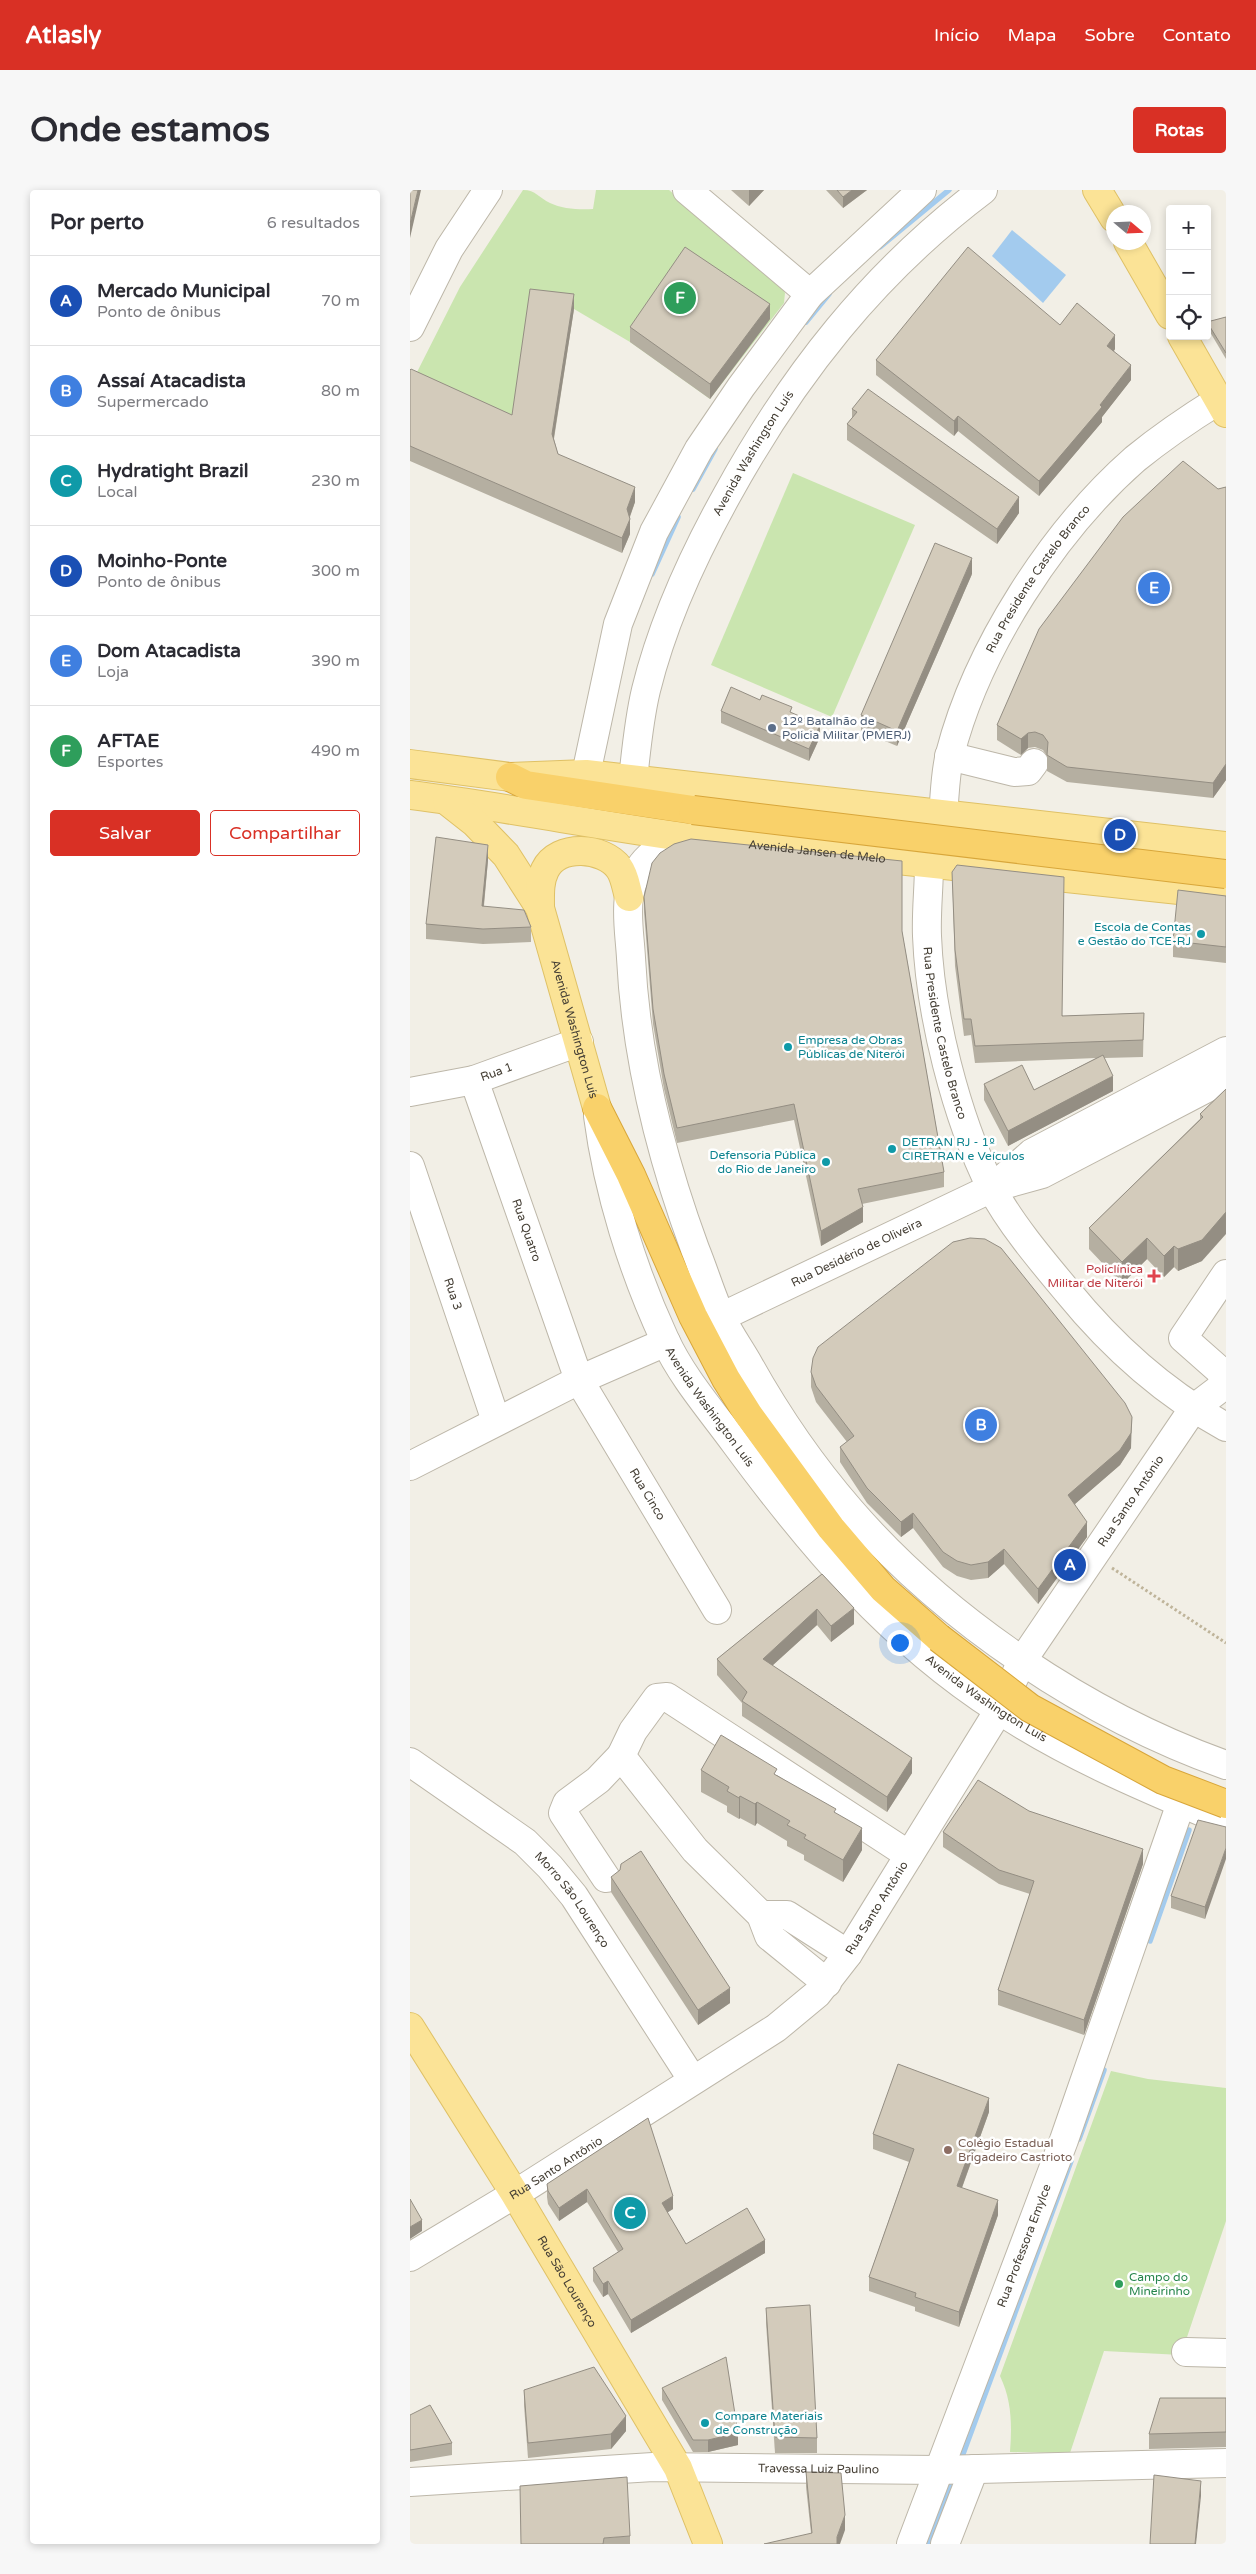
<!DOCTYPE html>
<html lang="pt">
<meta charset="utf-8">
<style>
body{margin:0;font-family:"Varela Round",sans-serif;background:#f7f7f7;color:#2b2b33}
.controls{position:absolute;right:15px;top:15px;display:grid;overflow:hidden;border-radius:5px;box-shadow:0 2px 8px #0003}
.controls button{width:45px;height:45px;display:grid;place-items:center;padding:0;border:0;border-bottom:1px solid #e1e1e2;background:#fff;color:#2b2b33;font:25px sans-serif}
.compass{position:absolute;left:696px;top:15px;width:45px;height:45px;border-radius:50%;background:#fff;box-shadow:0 2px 8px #0003;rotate:109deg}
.you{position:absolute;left:489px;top:1452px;width:18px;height:18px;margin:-12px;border:4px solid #fff;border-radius:50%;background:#1a73e8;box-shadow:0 0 0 8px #1a73e833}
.badge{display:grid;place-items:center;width:32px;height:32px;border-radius:50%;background:#d93025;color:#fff;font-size:16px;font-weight:700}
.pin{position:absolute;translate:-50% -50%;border:2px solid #fff;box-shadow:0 1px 5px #0006}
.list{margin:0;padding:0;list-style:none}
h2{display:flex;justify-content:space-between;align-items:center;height:65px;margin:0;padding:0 20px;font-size:21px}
h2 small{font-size:16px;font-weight:400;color:#7c7c81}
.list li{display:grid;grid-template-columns:32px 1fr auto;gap:15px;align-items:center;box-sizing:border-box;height:90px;padding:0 20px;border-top:1px solid #e1e1e2}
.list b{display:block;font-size:19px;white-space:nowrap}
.list p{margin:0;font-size:16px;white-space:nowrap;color:#7c7c81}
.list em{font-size:16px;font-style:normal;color:#7c7c81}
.actions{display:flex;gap:10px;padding:15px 20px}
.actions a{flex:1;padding:11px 0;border:1px solid #d93025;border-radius:5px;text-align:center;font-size:18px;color:#d93025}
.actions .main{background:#d93025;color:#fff}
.icon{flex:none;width:28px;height:28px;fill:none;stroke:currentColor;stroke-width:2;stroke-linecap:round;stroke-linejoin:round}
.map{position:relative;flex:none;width:816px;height:2354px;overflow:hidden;border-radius:5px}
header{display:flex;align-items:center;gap:30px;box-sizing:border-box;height:70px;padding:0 25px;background:#d93025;color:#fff}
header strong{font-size:24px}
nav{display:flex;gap:28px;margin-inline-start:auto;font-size:18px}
.intro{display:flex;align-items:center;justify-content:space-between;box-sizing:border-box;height:120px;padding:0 30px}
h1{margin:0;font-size:35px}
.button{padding:12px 22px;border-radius:5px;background:#d93025;color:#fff;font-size:18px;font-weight:700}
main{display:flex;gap:30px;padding:0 30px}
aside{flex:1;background:#fff;border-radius:5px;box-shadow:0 2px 8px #0003}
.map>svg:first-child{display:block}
</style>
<header>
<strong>Atlasly</strong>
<nav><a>Início</a><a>Mapa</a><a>Sobre</a><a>Contato</a></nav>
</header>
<div class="intro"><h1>Onde estamos</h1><a class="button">Rotas</a></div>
<main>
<aside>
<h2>Por perto<small>6 resultados</small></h2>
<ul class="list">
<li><span class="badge" style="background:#1a4fb4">A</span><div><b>Mercado Municipal</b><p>Ponto de ônibus</p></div><em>70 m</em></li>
<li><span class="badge" style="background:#3f7fe0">B</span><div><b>Assaí Atacadista</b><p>Supermercado</p></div><em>80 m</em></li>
<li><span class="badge" style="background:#0f9aa8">C</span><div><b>Hydratight Brazil</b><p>Local</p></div><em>230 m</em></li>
<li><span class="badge" style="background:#1a4fb4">D</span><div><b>Moinho-Ponte</b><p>Ponto de ônibus</p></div><em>300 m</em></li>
<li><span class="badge" style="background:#3f7fe0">E</span><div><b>Dom Atacadista</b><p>Loja</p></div><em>390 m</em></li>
<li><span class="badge" style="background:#2e9e5b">F</span><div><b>AFTAE</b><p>Esportes</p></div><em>490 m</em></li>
</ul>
<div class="actions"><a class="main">Salvar</a><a>Compartilhar</a></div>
</aside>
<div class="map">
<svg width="816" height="2354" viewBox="0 0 816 2354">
<rect width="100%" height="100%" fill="#f2efe6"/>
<g fill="#cae5af">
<path d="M113 0C126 0 129 8 140 13 152 19 170 20 183 19L186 0H259L370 93 375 103 374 113 300 209 220 152 164 119 121 114 102 241 1 194 50 97Z"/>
<polygon points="383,283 505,335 422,527 301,475"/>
<path d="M701 1881 738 1889 816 1898V2031L771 2165 694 2161 660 2263 600 2262C602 2235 602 2211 590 2186Z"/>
</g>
<polygon fill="#a3cbee" points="602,40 656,85 633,113 582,66"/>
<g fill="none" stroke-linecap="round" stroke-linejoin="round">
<g stroke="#a3cbee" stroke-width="5.5">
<polyline points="470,57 539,0"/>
<polyline points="396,132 419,104"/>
<polyline points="283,299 305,259"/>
<polyline points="242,384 268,327"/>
<polyline points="740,1751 779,1640"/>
<polyline points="669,1949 694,1880"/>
<polyline points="550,2272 661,1971"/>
<polyline points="519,2354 544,2288"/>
</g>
<defs>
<g id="minor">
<polyline points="277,0 400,104"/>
<polyline points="0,137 39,59 78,0"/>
<polyline points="539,566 604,582 618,581 624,573"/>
<polyline points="176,584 208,434 244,342 289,259 331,197 400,104 512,0"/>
<path id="s1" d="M223 590C226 560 229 529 236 500 253 431 283 366 317 305 383 185 463 83 573 0"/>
<path id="s2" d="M533 624C535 605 535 583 540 564 567 459 643 341 725 269 752 247 780 228 809 210"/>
<path d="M280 648C248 653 224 673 219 707 216 726 220 748 221 768 226 869 250 964 285 1059 294 1081 301 1105 311 1127 319 1144 330 1159 339 1175 368 1227 401 1275 440 1320 536 1431 678 1526 816 1575"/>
<path id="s3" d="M519 674C519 698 516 722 517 746 520 824 546 927 581 997 599 1032 631 1070 657 1101 701 1155 754 1203 816 1237"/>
<path id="s4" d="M64 890 169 1190 307 1420"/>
<path id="s5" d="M0 902 64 890 169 852"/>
<path id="s6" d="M188 926C198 1002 223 1081 255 1150 272 1187 301 1220 325 1253 401 1356 480 1450 589 1520 660 1567 738 1599 816 1632"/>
<path id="s7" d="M0 976 86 1231"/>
<polyline points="587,994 622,963 816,861"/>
<polyline points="816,1084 773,1148 816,1186"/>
<path id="s8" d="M311 1127 582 998 632 984 816 888"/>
<polyline points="0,1276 169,1190 256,1152"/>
<path id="s9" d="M0 1572 115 1652 140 1677 164 1706 282 1889"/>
<polyline points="196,1688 153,1623 157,1613 188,1590 211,1566"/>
<polyline points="351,1725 377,1725 438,1764"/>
<polyline points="417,1793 359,1746 351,1725 285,1660 211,1566 223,1541 247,1508 257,1507 499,1665"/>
<path id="s10" d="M0 2067 105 2004 366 1838 407 1804 438 1764 589 1520 612 1471 783 1219 808 1200 816 1189"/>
<polyline points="776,2162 816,2163"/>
<path id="s11" d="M0 2292 243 2277 528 2280 816 2273"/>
<path id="s12" d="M501 2354 654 1950 771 1613"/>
<polyline points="535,2354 564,2279"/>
</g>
<g id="major">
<polyline points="687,0 704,28"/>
<polyline points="718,52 760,125"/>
<polyline points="772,146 816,223"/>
<polyline points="0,574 100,587 176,584 816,656"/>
<path id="s13" d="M0 605C94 617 186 635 280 648L816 705"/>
<path id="s14" d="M37 611 65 633 96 665 130 718 187 918"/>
<path d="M130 718C130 705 129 692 135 680 148 653 194 657 209 678 215 686 216 697 219 707"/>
<path id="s15" d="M0 1837 105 2004 268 2278 298 2354"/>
</g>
<g id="highway">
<polyline points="100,587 116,595 283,620"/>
<polyline points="187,918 221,985 283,1126 316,1189 338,1224 421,1338 473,1399 529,1448"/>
</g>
</defs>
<use href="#minor" stroke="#bdb7a9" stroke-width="30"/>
<use href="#major" stroke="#dfc166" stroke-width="30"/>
<use href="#highway" stroke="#d8a63a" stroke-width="30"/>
<polyline stroke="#bfb49a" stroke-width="3" stroke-dasharray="2.5 2.5" stroke-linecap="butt" points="702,1378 816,1453"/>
<use href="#minor" stroke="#fff" stroke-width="28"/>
<use href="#major" stroke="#fbe396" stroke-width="28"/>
<use href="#highway" stroke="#f9d16a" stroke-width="28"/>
<defs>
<g id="highway-bridge">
<polyline points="283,620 816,684"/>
<polyline points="529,1448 620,1518 753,1590 816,1614"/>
</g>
</defs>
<use href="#highway-bridge" stroke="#d8a63a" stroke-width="30" stroke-linecap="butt"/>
<use href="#highway-bridge" stroke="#f9d16a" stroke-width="28"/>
</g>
<g fill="#b5afa1">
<polygon points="321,0 354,0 339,16"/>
<polygon points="416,0 457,0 433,18"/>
<polygon points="164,119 144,249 148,264 225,312 220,327 220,344 212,363 0,271 0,180 102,225"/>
<polygon points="816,127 816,169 797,137 797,132"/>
<polygon points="360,129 300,209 220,152 220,137"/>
<polygon points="650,135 705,159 704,161 721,190 692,227 692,232 629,306 548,241 544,246 466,185 466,170"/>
<polygon points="442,219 609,323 587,354 437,250 437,234 442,228"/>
<polygon points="816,297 816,590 803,608 657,592 637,581 637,566 633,560 625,557 618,558 611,565 587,550 587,535 808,299"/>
<polygon points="562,384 487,556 451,541 451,525"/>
<polygon points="311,521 382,523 410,547 399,571 311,533"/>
<polygon points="78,670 74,716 121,737 121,752 73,754 16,749 16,734"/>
<polygon points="542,682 653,826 734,823 733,867 694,868 703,901 598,956 574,910 574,894 624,900 686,868 565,873 561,845 554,846 545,776"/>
<polygon points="816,706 816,773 763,767 763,751"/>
<polygon points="234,707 492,741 534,982 534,997 452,1014 453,1032 411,1056 384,930 267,953 254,899 243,834 234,722"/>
<polygon points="816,899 792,1071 768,1081 764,1077 754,1087 737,1069 712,1094 679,1059 679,1038 790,929 790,924"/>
<polygon points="401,1182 721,1258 710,1275 665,1314 677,1347 628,1414 594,1374 578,1388 561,1390 547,1386 533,1377 503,1338 491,1347 457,1313 430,1272 430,1257 437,1252 406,1212 401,1197"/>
<polygon points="412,1384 444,1434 421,1452 407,1435 362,1476 502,1583 477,1622 332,1526 332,1513 307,1485 307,1469"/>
<polygon points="291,1580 367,1585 426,1624 452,1660 433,1692 394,1670 394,1665 377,1656 377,1651 347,1633 345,1636 330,1628 329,1629 317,1622 317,1616 291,1602"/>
<polygon points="619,1621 733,1674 674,1845 588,1815 588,1800 620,1704 589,1694 533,1657 533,1642"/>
<polygon points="816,1637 795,1729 761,1718 761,1706"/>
<polygon points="201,1687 320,1813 288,1835 201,1702"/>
<polygon points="579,1922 552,1998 588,2025 549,2137 505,2121 505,2117 459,2101 459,2087 499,1972 463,1959 463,1944"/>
<polygon points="238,1928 263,2019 257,2022 276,2054 355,2063 221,2143 198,2104 193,2107 183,2091 183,2078 208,2062 177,2012 149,2031 138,2014 137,2007 137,1994"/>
<polygon points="356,2118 407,2248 407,2263 365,2263 356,2133"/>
<polygon points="252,2198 328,2255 298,2262 283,2262 252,2210"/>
<polygon points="114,2200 216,2241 201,2259 118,2268 114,2215"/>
<polygon points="816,2208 816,2257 739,2259 739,2244"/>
<polygon points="0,2225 42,2253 42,2265 0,2272"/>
<polygon points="396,2282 435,2340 401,2343 396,2297"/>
<polygon points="220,2346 220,2354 111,2354"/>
</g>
<g fill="#948e83">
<polygon points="8,0 11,0 0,48 0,34"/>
<polygon points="339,0 354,0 339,16"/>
<polygon points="442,0 457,0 433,18 433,7"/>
<polygon points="164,104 164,119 142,259 142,244"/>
<polygon points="360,114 360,129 300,209 300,194"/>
<polygon points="705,145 705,159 697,171 697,156"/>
<polygon points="721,175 721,190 692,227 692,232 629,306 629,291 690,215"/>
<polygon points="548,226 548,241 544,246 544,231"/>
<polygon points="225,297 225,312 217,334 217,319"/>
<polygon points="609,307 609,323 587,354 587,339"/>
<polygon points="220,329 220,344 212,363 212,348"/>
<polygon points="562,368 562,384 487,556 487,541"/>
<polygon points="410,535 410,547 399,571 399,559"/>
<polygon points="618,543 618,558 611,565 611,549"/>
<polygon points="816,574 816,590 803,608 803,593"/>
<polygon points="78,655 78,670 72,732 72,716"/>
<polygon points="703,886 703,901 598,956 598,941"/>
<polygon points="453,1017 453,1032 411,1056 411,1041"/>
<polygon points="816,1022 816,1044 792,1071 768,1081 768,1059"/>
<polygon points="737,1048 737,1069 712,1094 712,1072"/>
<polygon points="764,1056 764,1077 754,1087 754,1066"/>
<polygon points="722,1227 721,1258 710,1275 658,1320 658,1305"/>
<polygon points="503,1323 503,1338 491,1347 491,1332"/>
<polygon points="677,1332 677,1347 628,1414 628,1399"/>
<polygon points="594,1359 594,1374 578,1388 578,1372"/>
<polygon points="444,1418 444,1434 421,1452 421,1436"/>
<polygon points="407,1419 407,1435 353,1484 353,1469"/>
<polygon points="502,1568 502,1583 477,1622 477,1607"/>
<polygon points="330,1606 330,1628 329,1629 329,1608"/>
<polygon points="347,1612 347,1633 345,1636 345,1614"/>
<polygon points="452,1638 452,1660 433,1692 433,1670"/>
<polygon points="816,1658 816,1669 795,1729 795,1717"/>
<polygon points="733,1659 733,1674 674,1845 674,1830"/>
<polygon points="320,1798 320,1813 288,1835 288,1820"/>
<polygon points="579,1908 579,1922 547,2011 547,1996"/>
<polygon points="177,1999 177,2012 149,2031 149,2018"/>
<polygon points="263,2006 263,2019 252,2026 252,2013"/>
<polygon points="588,2010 588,2025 549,2137 549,2122"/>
<polygon points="12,2030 12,2041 0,2049 0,2037"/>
<polygon points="355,2050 355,2063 221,2143 221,2130"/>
<polygon points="198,2091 198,2104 193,2107 193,2094"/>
<polygon points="216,2226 216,2241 201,2259 201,2244"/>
<polygon points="328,2243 328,2255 298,2262 298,2250"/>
<polygon points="791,2291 791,2306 786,2354 785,2354"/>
<polygon points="435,2325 435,2340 430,2354 427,2354 427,2347"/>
</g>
<g fill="#d3cbbb" stroke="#948e83">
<polygon points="0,0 8,0 0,34"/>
<polygon points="427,0 442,0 433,7"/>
<polygon points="275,57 360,114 300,194 220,137"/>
<polygon points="558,57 650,135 667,113 705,145 697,156 721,175 690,215 692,217 629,291 548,226 544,231 466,170"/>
<polygon points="120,99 164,104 142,244 148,264 225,297 217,319 220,329 212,348 0,256 0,180 1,179 102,225"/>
<polygon points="816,127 816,163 797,132"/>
<polygon points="458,199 609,307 587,339 437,234 447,222 442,219"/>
<polygon points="773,271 808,299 816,297 816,574 803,593 657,577 637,565 638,552 633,545 625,542 618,543 611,549 587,535 629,439 713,327"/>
<polygon points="525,353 562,368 487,541 451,525"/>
<polygon points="321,497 350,510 352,505 382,517 380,522 410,535 399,559 311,521"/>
<polygon points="26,647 78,655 72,716 114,720 121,737 73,739 16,734"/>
<polygon points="281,649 492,671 492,741 534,982 448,999 453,1017 411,1041 384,914 267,938 254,884 243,819 234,707 242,673 250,663 264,654"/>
<polygon points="547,675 654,687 652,826 734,823 733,850 565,856 561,829 554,829 545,760 542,682"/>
<polygon points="768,700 816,706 816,757 763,751"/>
<polygon points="693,865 703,886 598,941 574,894 612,875 624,900"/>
<polygon points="816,899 816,1022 792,1050 768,1059 764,1056 754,1066 737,1048 712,1072 679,1038 793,927 790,924"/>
<polygon points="560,1048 575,1049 591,1058 715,1213 722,1227 721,1243 710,1260 658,1305 677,1332 628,1399 594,1359 578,1372 561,1375 547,1371 533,1362 503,1323 491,1332 457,1298 430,1257 444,1246 406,1196 401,1182 403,1168 408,1157 543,1052"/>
<polygon points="412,1384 444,1418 421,1436 407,1419 353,1469 502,1568 477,1607 332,1511 337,1502 307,1469"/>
<polygon points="311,1545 367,1579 364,1584 426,1619 424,1622 452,1638 433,1670 394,1648 396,1645 377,1635 380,1631 347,1612 345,1614 330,1606 329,1608 317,1601 319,1597 291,1580"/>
<polygon points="568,1590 619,1621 733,1659 674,1830 588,1800 624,1691 589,1680 533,1642"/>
<polygon points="788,1630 816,1637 816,1658 795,1717 761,1706"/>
<polygon points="231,1661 320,1798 288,1820 201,1687 210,1680 211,1674"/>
<polygon points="488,1874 579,1908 547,1996 588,2010 549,2122 505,2107 506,2103 459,2087 504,1959 463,1944"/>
<polygon points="238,1928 263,2006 252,2013 276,2054 337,2018 355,2050 221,2130 198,2091 193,2094 183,2078 213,2059 177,1999 149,2018 138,2001 137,1994"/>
<polygon points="0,2009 12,2030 0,2037"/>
<polygon points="400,2115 407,2248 365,2247 356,2118"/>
<polygon points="316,2167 328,2243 298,2250 283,2250 252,2198"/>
<polygon points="184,2177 216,2226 201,2244 118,2253 114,2200"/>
<polygon points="750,2208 816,2208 816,2242 739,2244"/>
<polygon points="20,2215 42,2253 0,2260 0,2225"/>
<polygon points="396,2282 431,2283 435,2325 427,2347 427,2354 354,2354 402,2343"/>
<polygon points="744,2285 791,2291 785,2354 740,2354"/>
<polygon points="217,2287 220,2346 194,2348 193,2354 111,2354 110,2296"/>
</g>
<circle fill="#5c6f8a" stroke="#fff" stroke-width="2" cx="362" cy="538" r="5"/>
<g fill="#0f9aa8" stroke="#fff" stroke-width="2">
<circle cx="791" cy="744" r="5"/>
<circle cx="378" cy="857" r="5"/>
<circle cx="482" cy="959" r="5"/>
<circle cx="416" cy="972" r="5"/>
<circle cx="295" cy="2233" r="5"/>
</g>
<path fill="#e0444e" stroke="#fff" stroke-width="2" d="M741.5 1078.5h5v5h5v5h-5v5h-5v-5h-5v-5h5z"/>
<circle fill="#8d6e63" stroke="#fff" stroke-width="2" cx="538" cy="1960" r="5"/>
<circle fill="#2e9e5b" stroke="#fff" stroke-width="2" cx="709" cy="2094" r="5"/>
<g text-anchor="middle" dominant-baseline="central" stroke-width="5" stroke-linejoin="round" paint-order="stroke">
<g font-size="12" fill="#453f35" stroke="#fff">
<text stroke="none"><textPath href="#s1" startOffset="352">Avenida Washington Luís</textPath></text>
<text stroke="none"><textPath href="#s2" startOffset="258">Rua Presidente Castelo Branco</textPath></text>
<text stroke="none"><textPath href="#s13" startOffset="411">Avenida Jansen de Melo</textPath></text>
<text stroke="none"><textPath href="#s14" startOffset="269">Avenida Washington Luís</textPath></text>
<text stroke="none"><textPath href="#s3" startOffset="171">Rua Presidente Castelo Branco</textPath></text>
<text stroke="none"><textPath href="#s5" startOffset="89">Rua 1</textPath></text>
<text stroke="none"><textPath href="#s4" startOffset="159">Rua Quatro</textPath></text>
<text stroke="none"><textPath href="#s8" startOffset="150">Rua Desidério de Oliveira</textPath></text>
<text stroke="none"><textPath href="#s7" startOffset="135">Rua 3</textPath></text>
<text stroke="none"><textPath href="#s6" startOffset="315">Avenida Washington Luís</textPath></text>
<text stroke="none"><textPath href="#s4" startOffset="451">Rua Cinco</textPath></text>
<text stroke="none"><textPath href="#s10" startOffset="1070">Rua Santo Antônio</textPath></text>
<text stroke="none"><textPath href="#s6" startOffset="720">Avenida Washington Luís</textPath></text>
<text stroke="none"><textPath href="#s9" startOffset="215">Morro São Lourenço</textPath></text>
<text stroke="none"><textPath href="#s10" startOffset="590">Rua Santo Antônio</textPath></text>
<text stroke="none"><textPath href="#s10" startOffset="171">Rua Santo Antônio</textPath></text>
<text stroke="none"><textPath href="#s12" startOffset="319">Rua Professora Emylce</textPath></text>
<text stroke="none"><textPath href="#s15" startOffset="299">Rua São Lourenço</textPath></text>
<text stroke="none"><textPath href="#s11" startOffset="409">Travessa Luiz Paulino</textPath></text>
</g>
<g font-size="12" fill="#4e5e75" stroke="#fff" text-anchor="start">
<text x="372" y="531">12º Batalhão de<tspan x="372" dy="14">Policia Militar (PMERJ)</tspan></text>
</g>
<g font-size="12" fill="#0d838f" stroke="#fff" text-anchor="start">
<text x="781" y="737" text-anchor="end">Escola de Contas<tspan x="781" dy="14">e Gestão do TCE-RJ</tspan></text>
<text x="388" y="850">Empresa de Obras<tspan x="388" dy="14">Públicas de Niterói</tspan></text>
<text x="492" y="952">DETRAN RJ - 1º<tspan x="492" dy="14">CIRETRAN e Veículos</tspan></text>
<text x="406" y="965" text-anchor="end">Defensoria Pública<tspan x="406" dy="14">do Rio de Janeiro</tspan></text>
<text x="305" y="2226">Compare Materiais<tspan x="305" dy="14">de Construção</tspan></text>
</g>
<g font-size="12" fill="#be3a42" stroke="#fff" text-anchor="end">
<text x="733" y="1079">Policlínica<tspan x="733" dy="14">Militar de Niterói</tspan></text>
</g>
<g font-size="12" fill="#785e54" stroke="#fff" text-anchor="start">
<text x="548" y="1953">Colégio Estadual<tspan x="548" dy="14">Brigadeiro Castrioto</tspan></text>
</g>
<g font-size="12" fill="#27864d" stroke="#fff" text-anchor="start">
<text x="719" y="2087">Campo do<tspan x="719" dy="14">Mineirinho</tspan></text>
</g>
</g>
</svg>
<div class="controls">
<button>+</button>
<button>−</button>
<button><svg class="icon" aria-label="locate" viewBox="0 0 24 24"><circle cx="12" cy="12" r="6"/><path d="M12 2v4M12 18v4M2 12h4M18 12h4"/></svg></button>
</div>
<svg class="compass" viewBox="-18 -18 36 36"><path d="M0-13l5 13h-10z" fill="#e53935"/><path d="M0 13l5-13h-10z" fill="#7c7c81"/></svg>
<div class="you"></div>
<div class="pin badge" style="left:660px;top:1375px;background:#1a4fb4">A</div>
<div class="pin badge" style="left:571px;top:1235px;background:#3f7fe0">B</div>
<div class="pin badge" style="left:220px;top:2023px;background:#0f9aa8">C</div>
<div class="pin badge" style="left:710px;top:645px;background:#1a4fb4">D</div>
<div class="pin badge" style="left:744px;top:398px;background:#3f7fe0">E</div>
<div class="pin badge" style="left:270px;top:108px;background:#2e9e5b">F</div>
</div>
</main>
